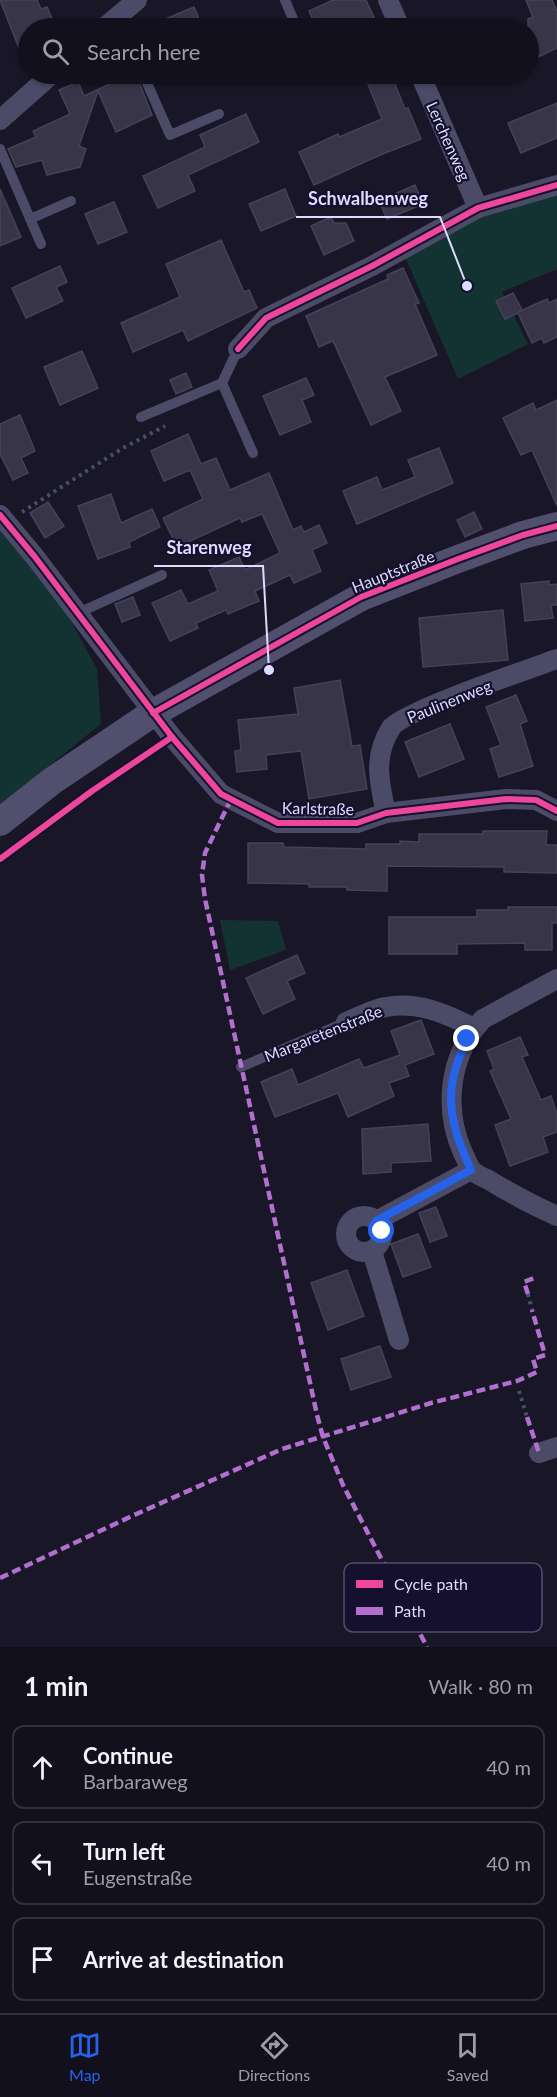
<!DOCTYPE html>
<meta charset="utf-8">
<style>
body{margin:0;font-family:Lato,sans-serif;background:#1c1926;color:#f1f3f6}
.stop{position:absolute;width:18px;height:18px;margin:-14px;border:4px solid #2563eb;border-radius:50%;background:#fff}
.stop.end{background:#2563eb;border-color:#fff;box-shadow:0 2px 6px #0008}
.list{margin:0;padding:0;list-style:none}
h2{display:flex;justify-content:space-between;align-items:center;height:78px;margin:0;padding:0 24px;font-size:26px}
h2 small{font-size:20px;font-weight:400;color:#9d9da4}
.list li{display:grid;grid-template-columns:39px 1fr auto;gap:18px;align-items:center;box-sizing:border-box;height:84px;margin:0 12px 12px;padding:0 12px;border:2px solid #32303b;border-radius:12px}
.list b{display:block;font-size:22px;white-space:nowrap}
.list p{margin:0;font-size:20px;white-space:nowrap;color:#9d9da4}
.list em{font-size:20px;font-style:normal;color:#9d9da4}
.icon{flex:none;width:33px;height:33px;fill:none;stroke:currentColor;stroke-width:2;stroke-linecap:round;stroke-linejoin:round}
.map{position:relative;flex:none;width:557px;height:1647px;overflow:hidden}
.search{position:absolute;background:#13101d;box-shadow:0 2px 4px #0004;left:18px;right:18px;top:18px;height:66px;display:flex;align-items:center;gap:15px;box-sizing:border-box;padding:0 21px;border-radius:33px;color:#9d9da4;font-size:22px}
.sheet{height:366px;background:#13101d}
nav{display:flex;justify-content:space-around;align-items:center;box-sizing:border-box;height:84px;border-top:2px solid #32303b;background:#13101d;font-size:16px;color:#9d9da4}
nav a{display:grid;justify-items:center;gap:3px}
nav .on{color:#2563eb}
.map>svg:first-child{display:block}
</style>
<div class="map">
<svg width="557" height="1647" viewBox="0 0 557 1647">
<rect width="100%" height="100%" fill="#191627"/>
<g fill="#133333">
<polygon points="557,185 557,269 502,292 528,344 458,379 402,250"/>
<polygon points="0,515 32,549 97,669 101,724 0,805"/>
<polygon points="220,920 278,921 286,950 230,970"/>
</g>
<g fill="#383548" stroke="#454159" stroke-width="1.5">
<polygon points="0,0 37,0 41,9 47,7 56,28 28,28 28,71"/>
<polygon points="333,0 366,0 376,22 363,28 317,28 309,11"/>
<polygon points="526,0 552,0 557,11 557,48 536,58 528,41 528,19 533,17"/>
<polygon points="194,7 203,28 144,28"/>
<polygon points="113,74 136,74 152,115 116,132 98,91 79,146 86,149 80,167 47,175 42,160 16,167 8,149 36,137 33,131 70,114 59,90 78,82 84,96 116,81"/>
<polygon points="364,74 391,74 405,109 408,108 421,139 380,155 314,185 299,152 338,134 339,137 382,119"/>
<polygon points="557,103 557,138 521,153 508,123"/>
<polygon points="246,114 259,142 188,175 195,191 158,208 143,176 205,147 200,135"/>
<polygon points="415,185 423,204 387,219 379,201"/>
<polygon points="0,189 21,237 0,246"/>
<polygon points="285,189 296,216 261,231 249,204"/>
<polygon points="114,202 127,232 98,244 85,214"/>
<polygon points="331,217 334,223 346,223 354,241 324,255 311,226"/>
<polygon points="221,240 244,292 249,290 257,308 188,341 183,330 133,352 121,323 180,297 166,264"/>
<polygon points="60,266 67,282 56,287 63,301 26,318 12,288"/>
<polygon points="403,268 419,303 415,304 437,355 385,377 401,411 371,425 333,341 319,347 306,316 388,279 387,275"/>
<polygon points="513,293 522,310 518,312 547,299 549,303 557,299 557,337 544,343 542,338 532,343 518,313 505,319 496,301"/>
<polygon points="82,351 98,388 60,405 44,367"/>
<polygon points="186,373 192,387 176,394 170,380"/>
<polygon points="306,378 314,395 302,400 311,422 280,435 263,396"/>
<polygon points="557,400 557,506 532,450 521,455 503,418 533,403 536,410"/>
<polygon points="20,415 35,451 21,458 28,473 13,480 0,454 0,424"/>
<polygon points="188,434 201,464 216,458 230,490 269,473 293,530 301,526 304,532 319,525 327,543 312,550 321,571 294,583 290,575 255,591 259,601 228,614 226,610 196,623 198,628 170,641 152,603 181,590 188,604 218,591 209,570 239,557 245,570 280,553 262,514 242,522 240,518 177,547 163,518 203,499 190,470 164,481 151,451"/>
<polygon points="439,448 453,483 357,524 343,491 377,477 382,490 415,477 408,460"/>
<polygon points="111,494 121,523 152,509 160,527 129,542 130,547 98,559 78,506"/>
<polygon points="48,502 64,526 45,538 30,513"/>
<polygon points="474,512 482,529 465,537 457,520"/>
<polygon points="549,581 549,585 557,584 557,605 551,605 553,618 525,621 521,584"/>
<polygon points="133,597 140,615 122,622 115,604"/>
<polygon points="503,610 508,660 423,667 419,618"/>
<polygon points="340,680 352,746 360,745 367,789 309,799 301,751 266,755 267,769 237,772 235,751 241,750 238,720 298,714 294,688"/>
<polygon points="516,695 527,721 520,724 533,766 499,777 490,749 501,745 486,707"/>
<polygon points="450,724 464,759 419,777 405,742"/>
<polygon points="483,831 547,831 546,845 557,845 557,873 504,872 504,867 387,866 387,891 347,890 347,887 309,887 309,884 248,883 248,843 283,843 284,847 366,849 366,844 400,844 400,841 419,842 419,834 483,834"/>
<polygon points="508,907 557,907 557,923 552,923 552,950 525,950 525,943 457,944 457,954 389,954 389,917 477,917 477,910 508,910"/>
<polygon points="297,955 305,973 287,981 295,999 263,1014 246,978"/>
<polygon points="421,1020 434,1054 405,1065 409,1076 389,1083 394,1096 348,1117 338,1093 275,1117 261,1082 292,1069 298,1085 359,1059 364,1068 400,1055 391,1031"/>
<polygon points="520,1037 528,1055 522,1057 541,1100 551,1096 557,1114 557,1132 543,1137 548,1152 510,1166 495,1125 511,1119 490,1071 494,1069 487,1051"/>
<polygon points="428,1124 431,1161 391,1163 391,1172 363,1174 362,1129"/>
<polygon points="436,1207 447,1236 430,1242 419,1213"/>
<polygon points="418,1234 431,1267 403,1277 391,1244"/>
<polygon points="347,1270 364,1316 328,1330 311,1283"/>
<polygon points="380,1346 391,1377 351,1390 341,1359"/>
</g>
<g fill="none" stroke-linecap="round" stroke-linejoin="round">
<g stroke="#445364" stroke-width="4" stroke-dasharray="3 4.5" stroke-linecap="butt">
<polyline points="22,512 123,448 165,426"/>
<polyline points="528,1294 532,1310"/>
<polyline points="519,1391 527,1417"/>
</g>
<g stroke="#4b4b68" stroke-width="10">
<polyline points="285,0 296,26"/>
<polyline points="472,28 484,23"/>
<polyline points="143,74 170,135 219,114"/>
<polyline points="0,149 41,244"/>
<polyline points="30,219 71,201"/>
<polyline points="222,383 253,453"/>
<polyline points="141,417 222,383 238,349"/>
<polyline points="78,613 162,575"/>
<polyline points="241,1067 346,1022"/>
</g>
<g stroke="#4b4b68" stroke-width="20">
<polyline points="388,0 400,28"/>
<polyline points="104,28 137,0"/>
<polyline points="420,74 478,208"/>
<polyline points="0,120 52,74"/>
<polyline points="238,349 266,318 372,266 478,208 557,185"/>
<polyline points="0,515 35,557 172,737 221,794 278,823 357,823 386,813 506,799 536,800 557,811"/>
<path d="M386 813C379 782 373 756 391 728 400 713 532 668 557 659"/>
<path d="M557 979 483 1019C449 1055 443 1108 463 1153 466 1158 468 1165 471 1169 475 1174 482 1177 487 1179 510 1193 532 1205 557 1216"/>
<path d="M346 1022C359 1017 373 1009 386 1007 418 1001 447 1014 474 1028"/>
<circle cx="364" cy="1234" r="18"/>
<polyline points="376,1221 471,1170"/>
<polyline points="372,1251 399,1340"/>
<polyline points="539,1453 557,1447"/>
</g>
<polyline stroke="#504f6d" stroke-width="28" points="0,822 52,781 153,713 361,597 458,559 523,535 557,526"/>
<g stroke="#b36fd0" stroke-width="4.5" stroke-dasharray="9 4.5" stroke-linecap="butt">
<polyline points="231,799 205,853 202,875 205,899 317,1415 323,1437 343,1485 427,1647"/>
<polyline points="528,1294 524,1282 537,1277"/>
<polyline points="527,1417 539,1453"/>
<polyline points="0,1578 132,1516 282,1449 431,1403 517,1381 537,1372 533,1359 545,1355 532,1310"/>
</g>
<defs>
<g id="cycleway">
<polyline points="238,349 266,318 372,266 478,208 557,185"/>
<polyline points="0,515 35,557 172,737 221,794 278,823 357,823 386,813 506,799 536,800 557,811"/>
<polyline points="153,713 361,597 458,559 523,535 557,526"/>
<polyline points="0,859 92,791 172,737"/>
</g>
</defs>
<use href="#cycleway" stroke="#14102d" stroke-width="10"/>
<use href="#cycleway" stroke="#ed469a" stroke-width="6"/>
</g>
<g fill="none" stroke-linecap="round" stroke-linejoin="round">
<path stroke="#2563eb" stroke-width="8" d="M382 1231 376 1221 471 1170C458 1141 446 1111 453 1079 455 1065 462 1052 467 1039"/>
</g>
<g text-anchor="middle" dominant-baseline="central" stroke-width="4.5" stroke-linejoin="round" paint-order="stroke">
<g font-size="16" fill="#dedcff" stroke="#14102d">
<text transform="translate(449 141) rotate(66)">Lerchenweg</text>
<text transform="translate(393 571) rotate(-22)">Hauptstraße</text>
<text transform="translate(449 701) rotate(-22)">Paulinenweg</text>
<text transform="translate(318 808) rotate(1)">Karlstraße</text>
<text transform="translate(323 1033) rotate(-22)">Margaretenstraße</text>
</g>
</g>
<rect x="344" y="1563" width="198" height="69" rx="9" fill="#14102d" stroke="#514d6c" stroke-width="1.5"/>
<rect x="356" y="1580" width="27" height="8" fill="#ed469a"/>
<rect x="356" y="1607" width="27" height="8" fill="#b36fd0"/>
<g font-size="16" fill="#dedcff">
<text x="394" y="1590">Cycle path</text>
<text x="394" y="1617">Path</text>
</g>
<path fill="none" stroke="#dedcff" stroke-width="2" d="M467 286L440 217H296M269 670L263 566H154"/>
<g fill="#dedcff" stroke="#14102d" stroke-width="2">
<circle cx="467" cy="286" r="6"/>
<circle cx="269" cy="670" r="6"/>
</g>
<g font-size="18" text-anchor="middle" font-weight="bold" fill="#dedcff" stroke="#14102d" stroke-width="4.5" stroke-linejoin="round" paint-order="stroke">
<text x="368" y="205">Schwalbenweg</text>
<text x="209" y="554">Starenweg</text>
</g>
</svg>
<div class="stop" style="left:382px;top:1231px"></div>
<div class="stop end" style="left:467px;top:1039px"></div>
<div class="search"><svg class="icon" aria-label="search" viewBox="0 0 24 24"><circle cx="10" cy="10" r="6"/><path d="M15 15l6 6"/></svg>Search here</div>
</div>
<section class="sheet">
<h2>1 min<small>Walk · 80 m</small></h2>
<ul class="list">
<li><svg class="icon" aria-label="ahead" viewBox="0 0 24 24"><path d="M12 20V5M6 11l6-6 6 6"/></svg><div><b>Continue</b><p>Barbaraweg</p></div><em>40 m</em></li>
<li><svg class="icon" aria-label="left" viewBox="0 0 24 24"><path d="M17 20v-9H6M10 6l-5 5 5 5"/></svg><div><b>Turn left</b><p>Eugenstraße</p></div><em>40 m</em></li>
<li><svg class="icon" aria-label="arrive" viewBox="0 0 24 24"><path d="M6 21V4h12l-3 4 3 4H6"/></svg><div><b>Arrive at destination</b></div></li>
</ul>
</section>
<nav>
<a class="on"><svg class="icon" aria-label="map" viewBox="0 0 24 24"><path d="M3 6l6-2 6 2 6-2v14l-6 2-6-2-6 2zM9 4v14M15 6v14"/></svg>Map</a>
<a><svg class="icon" aria-label="directions" viewBox="0 0 24 24"><path d="M12 3l9 9-9 9-9-9zM9 14v-3h6M13 9l2 2-2 2"/></svg>Directions</a>
<a><svg class="icon" aria-label="saved" viewBox="0 0 24 24"><path d="M7 4h10v16l-5-4-5 4z"/></svg>Saved</a>
</nav>
